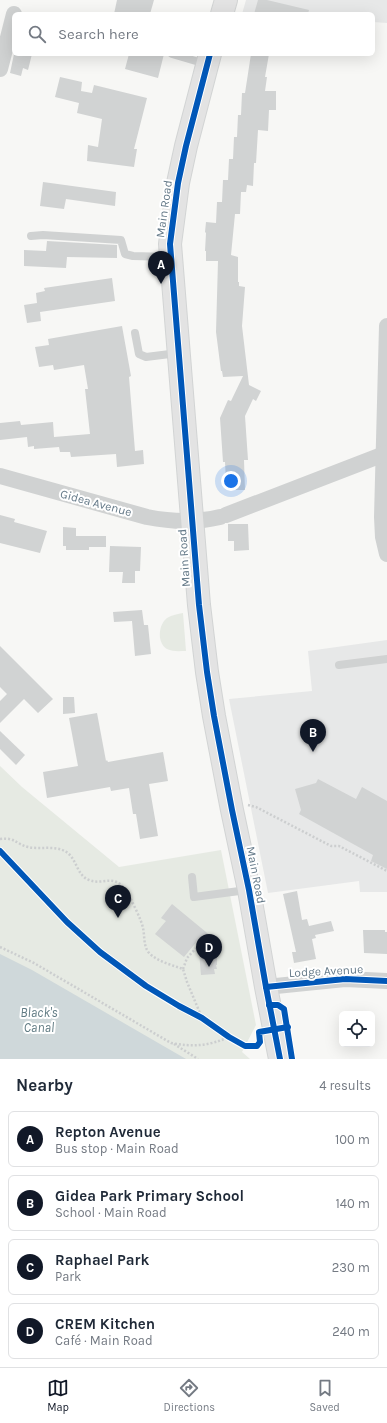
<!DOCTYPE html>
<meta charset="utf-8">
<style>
body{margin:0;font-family:Karla,sans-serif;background:#f2f2f3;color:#1f2937}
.controls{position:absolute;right:12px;bottom:12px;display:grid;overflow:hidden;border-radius:6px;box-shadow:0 4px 16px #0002}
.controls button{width:36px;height:36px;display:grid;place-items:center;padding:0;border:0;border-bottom:1px solid #e0e1e3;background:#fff;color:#1f2937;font:20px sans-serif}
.you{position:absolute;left:231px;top:481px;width:14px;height:14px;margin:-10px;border:3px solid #fff;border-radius:50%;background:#1a73e8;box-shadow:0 0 0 6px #1a73e833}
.badge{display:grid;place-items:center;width:26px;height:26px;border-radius:50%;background:#111827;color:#fff;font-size:13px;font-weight:700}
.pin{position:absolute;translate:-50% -33px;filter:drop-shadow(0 1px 2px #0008)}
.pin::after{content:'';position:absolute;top:21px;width:14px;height:12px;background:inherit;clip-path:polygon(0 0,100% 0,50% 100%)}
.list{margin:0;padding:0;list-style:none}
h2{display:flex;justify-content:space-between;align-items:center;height:52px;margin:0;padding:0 16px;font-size:17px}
h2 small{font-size:13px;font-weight:400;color:#747a83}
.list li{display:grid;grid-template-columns:26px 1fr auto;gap:12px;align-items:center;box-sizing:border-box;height:56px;margin:0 8px 8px;padding:0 8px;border:1px solid #e0e1e3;border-radius:6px}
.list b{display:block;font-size:15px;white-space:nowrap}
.list p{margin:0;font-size:13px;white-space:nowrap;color:#747a83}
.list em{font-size:13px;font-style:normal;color:#747a83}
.icon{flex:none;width:22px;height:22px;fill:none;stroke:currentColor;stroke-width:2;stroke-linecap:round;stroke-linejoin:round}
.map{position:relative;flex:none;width:387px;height:1059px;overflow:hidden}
.search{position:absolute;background:#fff;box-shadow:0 4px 16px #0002;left:12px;right:12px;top:12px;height:44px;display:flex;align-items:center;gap:10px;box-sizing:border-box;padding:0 14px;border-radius:6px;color:#747a83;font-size:15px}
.sheet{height:308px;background:#fff}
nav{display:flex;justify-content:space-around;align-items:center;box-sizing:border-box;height:56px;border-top:1px solid #e0e1e3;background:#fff;font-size:11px;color:#747a83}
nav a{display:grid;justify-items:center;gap:2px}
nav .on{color:#111827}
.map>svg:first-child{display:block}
</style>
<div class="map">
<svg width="387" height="1059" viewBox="0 0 387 1059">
<rect width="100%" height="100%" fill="#f7f7f5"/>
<g fill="#e7e8e8">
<polygon points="246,0 387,0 387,23 373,22 373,14 242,14"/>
<polygon points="387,640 387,892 360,892 359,881 268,893 229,699 312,691 308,651"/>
</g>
<g fill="#e6eae3">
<path d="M183 613 186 651C180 651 173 652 167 649 157 643 158 625 167 618 172 615 178 614 183 613Z"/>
<polygon points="0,766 22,787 119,867 221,850 256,1025 242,1052 250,1059 0,1059"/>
</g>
<polygon fill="#cfd8da" points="0,954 32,970 186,1059 0,1059"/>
<g fill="#d1d3d3">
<polygon points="117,0 154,0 150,14 114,14"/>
<polygon points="258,0 267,0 309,10 308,14 254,14"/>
<polygon points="14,54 32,54 28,70 23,68 21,76 10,73"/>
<polygon points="129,54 164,54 158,78 125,69"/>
<polygon points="251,54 269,54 265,77 267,77 265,91 276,91 276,110 269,110 268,131 258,130 256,163 254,163 253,186 247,185 246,192 241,192 240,214 235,214 231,255 238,257 238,282 239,282 239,286 245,287 242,326 249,385 261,391 256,401 253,399 245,416 248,460 244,460 245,490 229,490 229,482 226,482 225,462 223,462 220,418 228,400 231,401 243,376 223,377 222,371 221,371 216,332 218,261 206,261 206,251 205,251 206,233 205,232 206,222 216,223 217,202 222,202 223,180 228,180 229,159 233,159 234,137 237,137 238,115 241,115 242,93 245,93"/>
<polygon points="60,77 82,82 81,91 92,93 94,85 147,98 134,149 137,149 134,167 87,161 88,145 98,147 102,119 77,113 79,103 55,97"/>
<polygon points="43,182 116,192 115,206 66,199 64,209 40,206"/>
<polygon points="47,241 117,245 117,258 67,257 66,268 24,266 24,250 46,251"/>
<polygon points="112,278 115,301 40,312 41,321 27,323 24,305 37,303 36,293 45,291 44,288"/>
<polygon points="122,326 131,376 129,377 135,451 143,450 144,464 117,467 116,454 71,457 70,452 60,452 59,447 34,449 34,446 28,447 27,437 0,440 0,423 20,421 21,425 53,422 54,437 90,434 85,389 88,389 84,365 54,370 53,365 39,367 35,347 49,345 48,339"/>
<polygon points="0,515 15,519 14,522 47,531 40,553 0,543"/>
<polygon points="228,524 248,524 249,550 234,551 234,541 228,541"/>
<polygon points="63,527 76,528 76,536 106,536 106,547 89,547 89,550 66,550 66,546 63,546"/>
<polygon points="110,546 141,547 140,571 135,571 135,583 122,583 123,572 109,572"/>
<polygon points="142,610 144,625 148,625 151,654 135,656 132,621 114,622 113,612"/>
<polygon points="0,646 53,699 38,713 24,699 0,723 0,701 7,694 0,687"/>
<polygon points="63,697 74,697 75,713 63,714"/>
<polygon points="97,713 106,761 107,760 108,762 163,752 168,781 149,784 158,836 140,839 136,814 133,814 129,788 111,791 110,787 47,798 43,772 78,766 69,718"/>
<polygon points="0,731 25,755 16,765 0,749"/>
<polygon points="318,779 356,799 362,787 387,801 387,869 371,861 373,855 299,814 301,810 295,789 316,783"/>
<polygon points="297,891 302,920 307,919 309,926 331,921 334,931 315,935 316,938 312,939 316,959 294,963 292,952 296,952 283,894"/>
<polygon points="172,904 212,937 214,956 217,955 217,965 216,965 217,969 214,969 215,974 201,975 198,940 184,957 155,934 166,921 161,918"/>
<polygon points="363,930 385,930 385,932 387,932 387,954 364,953"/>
</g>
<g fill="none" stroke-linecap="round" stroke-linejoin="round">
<defs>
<g id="primary">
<polyline points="222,14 226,0"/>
<polyline points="210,54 186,146 178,183 170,244 199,605 207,672 214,716 232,810 249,890 266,987 280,1059"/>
</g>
</defs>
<use href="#primary" stroke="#d2d4d4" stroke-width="24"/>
<g stroke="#cccecf" stroke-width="2.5" stroke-dasharray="2 2" stroke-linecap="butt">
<polyline points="248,805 256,807 331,846 339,846 387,871"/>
<path d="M0 839C15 837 16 844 28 847 41 850 58 844 69 854 77 862 78 876 89 880 104 886 114 872 127 892 131 899 142 921 143 928 145 937 143 947 150 954 159 962 172 965 183 969L187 982 202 1018"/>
<path d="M0 947 34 963 171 1043C193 1047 209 1046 229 1037"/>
<polyline points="183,969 187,958 196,948"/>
<polyline points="174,1044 198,1059"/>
</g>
<g stroke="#d0d2d2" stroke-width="8">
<polyline points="172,54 206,64"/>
<polyline points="31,236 43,235 121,240 125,254 133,256 170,257"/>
<polyline points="135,333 139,354 146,357 178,353"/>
<polyline points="339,665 387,659"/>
<polyline points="192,877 194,897 247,890"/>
</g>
<g stroke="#d0d2d2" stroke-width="16">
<polyline points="0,69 14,14"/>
<polyline points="387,326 382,517 383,537 387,554"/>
<path d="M0 476 147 517C172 522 195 523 220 517"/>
<polyline points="226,515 387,453"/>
<polyline points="266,987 345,979 387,981"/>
</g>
<use href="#primary" stroke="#e3e3e3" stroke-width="22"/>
<defs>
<g id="cycleway">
<polyline points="210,54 186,146 178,183 170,244 199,605 207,672 214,716 232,810 249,890 266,987 280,1059"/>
<polyline points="0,851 67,922 100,952 146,986 179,1006 202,1018 229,1037 245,1046 257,1046 260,1042 259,1032 288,1027"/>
<polyline points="266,987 345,979 387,981"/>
<polyline points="269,1005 278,1005 284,1009 292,1059"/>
</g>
</defs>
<use href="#cycleway" stroke="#fff" stroke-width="8"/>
<use href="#cycleway" stroke="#0057b8" stroke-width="6"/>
</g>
<g text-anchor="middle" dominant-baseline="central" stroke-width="4" stroke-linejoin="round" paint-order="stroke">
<g font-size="12" fill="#647988" stroke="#fff">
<text transform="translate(164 209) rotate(-82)">Main Road</text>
<text transform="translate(96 503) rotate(15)">Gidea Avenue</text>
<text transform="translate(184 558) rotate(-94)">Main Road</text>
<text transform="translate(256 875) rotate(79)">Main Road</text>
<text transform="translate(326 971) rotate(-3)">Lodge Avenue</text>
</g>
<g font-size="13" font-style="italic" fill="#607b83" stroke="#fff">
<text x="39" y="1012">Black's<tspan x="39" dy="15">Canal</tspan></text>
</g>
</g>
</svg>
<div class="controls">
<button><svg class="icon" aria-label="locate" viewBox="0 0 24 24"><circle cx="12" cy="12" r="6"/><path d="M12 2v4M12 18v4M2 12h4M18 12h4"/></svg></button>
</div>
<div class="you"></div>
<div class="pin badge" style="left:161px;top:284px">A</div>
<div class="pin badge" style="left:313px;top:752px">B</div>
<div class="pin badge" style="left:118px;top:918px">C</div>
<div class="pin badge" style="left:209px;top:967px">D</div>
<div class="search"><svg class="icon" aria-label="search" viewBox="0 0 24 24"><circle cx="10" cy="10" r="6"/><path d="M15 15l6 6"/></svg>Search here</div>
</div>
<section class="sheet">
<h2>Nearby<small>4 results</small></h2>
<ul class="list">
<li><span class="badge">A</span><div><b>Repton Avenue</b><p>Bus stop · Main Road</p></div><em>100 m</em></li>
<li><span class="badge">B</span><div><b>Gidea Park Primary School</b><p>School · Main Road</p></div><em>140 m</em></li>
<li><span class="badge">C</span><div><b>Raphael Park</b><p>Park</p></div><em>230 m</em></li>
<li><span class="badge">D</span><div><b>CREM Kitchen</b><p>Café · Main Road</p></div><em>240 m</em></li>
</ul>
</section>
<nav>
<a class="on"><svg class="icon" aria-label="map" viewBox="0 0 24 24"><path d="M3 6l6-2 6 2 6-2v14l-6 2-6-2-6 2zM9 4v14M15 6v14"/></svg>Map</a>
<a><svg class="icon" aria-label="directions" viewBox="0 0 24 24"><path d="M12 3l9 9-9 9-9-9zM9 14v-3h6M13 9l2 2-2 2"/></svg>Directions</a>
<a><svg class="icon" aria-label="saved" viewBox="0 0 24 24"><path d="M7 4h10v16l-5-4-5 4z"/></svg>Saved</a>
</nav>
